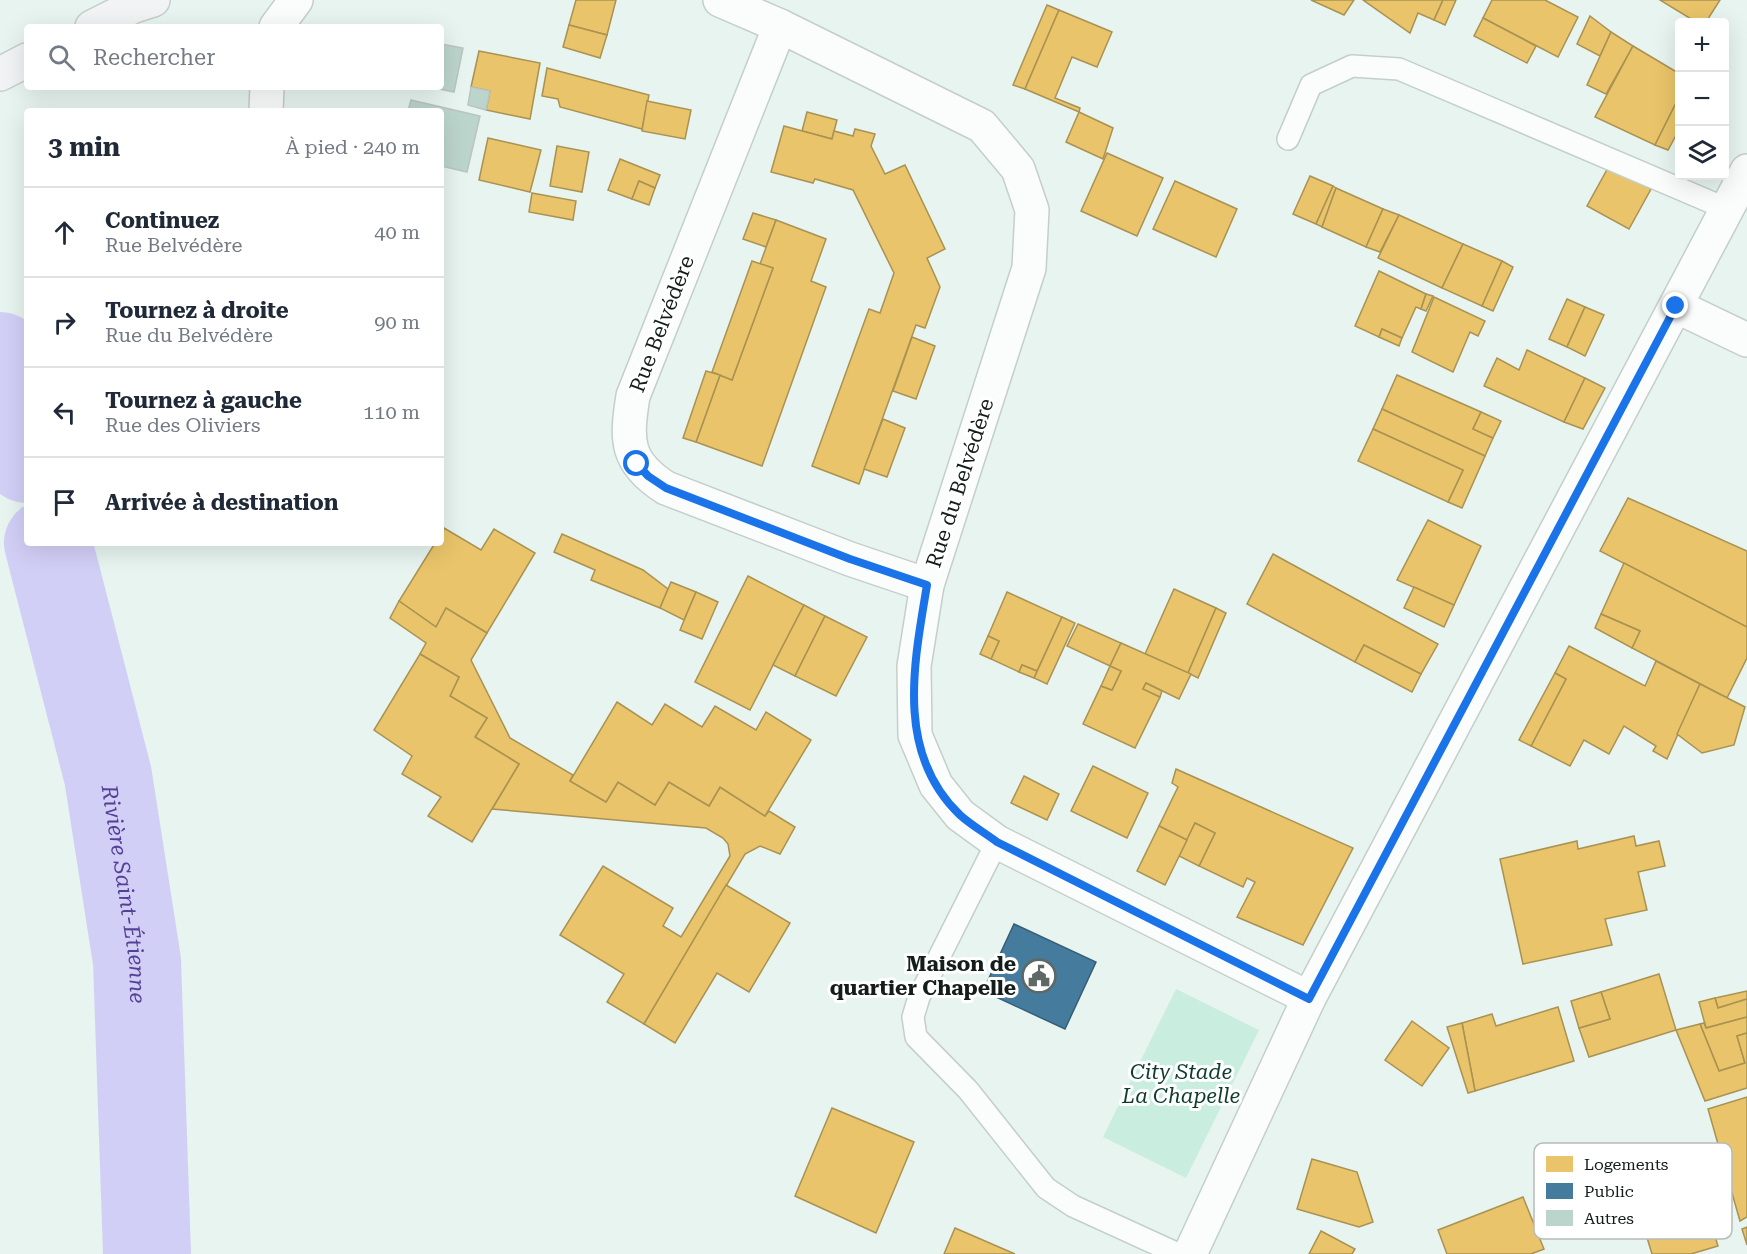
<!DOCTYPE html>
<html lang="fr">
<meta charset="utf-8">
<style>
body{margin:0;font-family:"Roboto Serif",serif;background:#f6f6f7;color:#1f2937}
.controls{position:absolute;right:18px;top:18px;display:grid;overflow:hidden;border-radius:6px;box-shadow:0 6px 24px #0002}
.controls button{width:54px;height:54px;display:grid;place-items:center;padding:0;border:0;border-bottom:2px solid #e0e1e3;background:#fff;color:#1f2937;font:30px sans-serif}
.stop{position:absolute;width:18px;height:18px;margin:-14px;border:4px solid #1a73e8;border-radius:50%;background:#fff}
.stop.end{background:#1a73e8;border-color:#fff;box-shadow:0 2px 6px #0008}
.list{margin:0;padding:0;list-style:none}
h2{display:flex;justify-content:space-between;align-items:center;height:78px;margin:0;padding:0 24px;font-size:26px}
h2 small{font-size:20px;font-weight:400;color:#747a83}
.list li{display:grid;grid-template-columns:39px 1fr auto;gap:18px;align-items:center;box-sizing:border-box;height:90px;padding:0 24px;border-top:2px solid #e0e1e3}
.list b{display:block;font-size:22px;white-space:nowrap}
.list p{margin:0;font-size:20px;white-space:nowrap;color:#747a83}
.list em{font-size:20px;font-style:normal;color:#747a83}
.icon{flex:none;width:33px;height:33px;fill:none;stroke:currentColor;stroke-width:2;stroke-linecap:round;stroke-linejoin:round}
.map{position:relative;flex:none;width:1747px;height:1254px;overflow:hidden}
.search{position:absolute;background:#fff;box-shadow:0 6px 24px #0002;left:24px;top:24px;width:420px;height:66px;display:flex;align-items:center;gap:15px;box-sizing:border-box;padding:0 21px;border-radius:6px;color:#747a83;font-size:22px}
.panel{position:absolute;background:#fff;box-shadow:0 6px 24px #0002;left:24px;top:108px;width:420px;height:438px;border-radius:6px}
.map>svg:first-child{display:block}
</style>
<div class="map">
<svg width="1747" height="1254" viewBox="0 0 1747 1254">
<rect width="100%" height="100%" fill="#e7f4ef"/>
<polygon fill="#c9eee0" points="1176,989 1259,1030 1186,1178 1103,1137"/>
<g fill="#e9c46a" stroke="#a99252" stroke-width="1.5">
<polygon points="576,0 616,0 607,35 569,25"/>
<polygon points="1311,0 1354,0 1344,15"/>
<polygon points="1363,0 1443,0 1434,20 1418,13 1410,33"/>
<polygon points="1443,0 1456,0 1445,25 1434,20"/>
<polygon points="1492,0 1545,0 1578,17 1558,57 1483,18"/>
<polygon points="1660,0 1720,0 1706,22 1696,22"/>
<polygon points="1047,5 1059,10 1025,89 1013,85"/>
<polygon points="1059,10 1112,32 1097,67 1072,57 1055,98 1080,108 1079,112 1025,89"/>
<polygon points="1590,16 1611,32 1600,56 1577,44"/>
<polygon points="1483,18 1536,46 1527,63 1474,36"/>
<polygon points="569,25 607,35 600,58 563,47"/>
<polygon points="1611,32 1633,46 1606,94 1587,85"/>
<polygon points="1633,46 1680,74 1680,95 1655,145 1595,117"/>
<polygon points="479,51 540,63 530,119 486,110 490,91 471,87"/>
<polygon points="547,68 649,95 642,129 560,107 558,99 542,96"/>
<polygon points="1680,95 1680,128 1668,150 1655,145"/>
<polygon points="647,101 691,110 685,139 642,131"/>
<polygon points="807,112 837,120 832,139 802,131"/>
<polygon points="1079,112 1113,128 1103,159 1066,142"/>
<polygon points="784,126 832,139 834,131 853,136 855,129 875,134 871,146 885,174 905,165 945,249 927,258 940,287 925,328 916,325 859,484 812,466 869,309 880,313 894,273 853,190 815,179 813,183 771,172"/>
<polygon points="488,138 541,150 530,192 479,180"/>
<polygon points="557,146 589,152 582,192 550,186"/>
<polygon points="1107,153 1163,178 1137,236 1081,211"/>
<polygon points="620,159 660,175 655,188 639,181 632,199 608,190"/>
<polygon points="1609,166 1651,189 1629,229 1587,206"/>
<polygon points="1310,176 1333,186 1316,224 1293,214"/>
<polygon points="639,181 655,188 649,205 632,199"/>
<polygon points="1175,181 1237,209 1216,257 1153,229"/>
<polygon points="1333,186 1336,188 1322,227 1316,224"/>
<polygon points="1336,188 1383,209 1366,247 1322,227"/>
<polygon points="532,193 576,201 573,220 529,212"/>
<polygon points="1383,209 1399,215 1380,252 1366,247"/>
<polygon points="753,213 776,220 766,247 743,239"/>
<polygon points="1399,215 1463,244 1442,288 1378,258"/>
<polygon points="776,220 826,239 811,281 826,287 762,466 696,442 720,375 732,380 773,268 760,264"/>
<polygon points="1463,244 1502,261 1482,306 1442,288"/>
<polygon points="752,261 773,268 732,380 712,372"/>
<polygon points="1502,261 1513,267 1493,311 1482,306"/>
<polygon points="1379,271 1426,294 1421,309 1416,307 1402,338 1382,329 1379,337 1355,326"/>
<polygon points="1426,294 1433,296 1426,311 1421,309"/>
<polygon points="1434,297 1485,321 1478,336 1470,332 1453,372 1412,352"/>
<polygon points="1567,299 1585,307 1567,347 1549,339"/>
<polygon points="1585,307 1604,315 1585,356 1567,347"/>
<polygon points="1382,329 1402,338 1399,346 1379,337"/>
<polygon points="912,337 935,346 916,399 893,391"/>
<polygon points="1527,350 1585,378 1564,422 1484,386 1497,358 1519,370"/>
<polygon points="706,371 720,375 696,442 683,438"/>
<polygon points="1397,375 1481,412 1473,429 1493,438 1485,456 1382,409"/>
<polygon points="1585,378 1605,388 1583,429 1564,422"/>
<polygon points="1382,409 1485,456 1462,508 1448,502 1463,470 1373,429"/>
<polygon points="1481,412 1501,421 1493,438 1473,429"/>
<polygon points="883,419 905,428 887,477 864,469"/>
<polygon points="1373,429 1463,470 1448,502 1358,461"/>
<polygon points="1628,498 1747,551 1747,627 1600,551"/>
<polygon points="1428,520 1481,546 1454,605 1397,580"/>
<polygon points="444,528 481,550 494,529 535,553 487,633 446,608 436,627 399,601 435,543 441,543"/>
<polygon points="562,534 643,570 668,589 660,608 591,580 595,570 554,552"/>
<polygon points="1273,554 1438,644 1421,674 1364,645 1355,662 1247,604"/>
<polygon points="1624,563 1747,627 1747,658 1727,698 1632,648 1640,631 1601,614"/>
<polygon points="748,576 804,605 750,710 695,682"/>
<polygon points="671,582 696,592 684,620 660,608"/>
<polygon points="1414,587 1454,605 1444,627 1404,608"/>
<polygon points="1174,589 1216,608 1188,673 1145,654"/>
<polygon points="696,592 718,602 702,639 680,630"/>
<polygon points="1007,592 1062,617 1037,671 1022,665 1019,672 991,659 999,641 988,636"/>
<polygon points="399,601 436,627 446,608 487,633 471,660 510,738 573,775 570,781 606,802 618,782 655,805 669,782 709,806 720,787 765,816 769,811 795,827 780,854 760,846 745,854 644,1024 607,1002 624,974 560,935 603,866 673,908 663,926 681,937 730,856 728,844 723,838 706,828 492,809 519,764 475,737 487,718 450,696 459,677 420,654 426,643 390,618"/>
<polygon points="804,605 825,616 795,676 773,665"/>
<polygon points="1216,608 1226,613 1198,678 1188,673"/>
<polygon points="1601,614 1640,631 1632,648 1595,628"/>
<polygon points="825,616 867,637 836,696 795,676"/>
<polygon points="1062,617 1075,623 1047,684 1034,678"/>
<polygon points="1078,624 1121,643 1110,666 1067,646"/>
<polygon points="988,636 999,641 991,659 980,654"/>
<polygon points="1121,643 1191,674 1179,699 1146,683 1143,689 1160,697 1135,748 1083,724 1101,686 1112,690 1121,671 1110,666"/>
<polygon points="1364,645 1421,674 1412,692 1355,662"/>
<polygon points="1569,646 1645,686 1656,661 1700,684 1667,759 1653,751 1656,746 1624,726 1609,754 1584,740 1570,766 1531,746 1566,679 1555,673"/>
<polygon points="420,654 459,677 450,696 487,718 475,737 519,764 472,842 428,816 441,797 402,774 412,756 374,730"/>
<polygon points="1022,665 1037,671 1034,678 1019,672"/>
<polygon points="1110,666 1121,671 1112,690 1101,686"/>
<polygon points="1555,673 1566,679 1531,746 1519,740"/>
<polygon points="1146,683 1162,691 1160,697 1143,689"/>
<polygon points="1700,684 1745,707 1734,745 1702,753 1677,734"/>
<polygon points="617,702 652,725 665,704 702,727 715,706 756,730 766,712 811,740 765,816 720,787 709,806 669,782 655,805 618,782 606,802 570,781"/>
<polygon points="1093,766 1148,793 1127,838 1071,811"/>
<polygon points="1176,769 1353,848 1303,945 1237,917 1255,882 1247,878 1243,887 1199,866 1215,833 1195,823 1187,840 1159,826 1178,787 1172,783"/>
<polygon points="1024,776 1059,794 1047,820 1011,803"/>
<polygon points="1195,823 1215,833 1199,866 1179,856"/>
<polygon points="1159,826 1187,840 1165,885 1137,871"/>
<polygon points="1634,836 1636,846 1659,841 1665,866 1638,872 1647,910 1605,919 1612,945 1523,964 1500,859 1577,841 1578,849"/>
<polygon points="726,885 790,923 749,992 717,973 675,1043 644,1024"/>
<polygon points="1659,974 1676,1030 1589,1057 1579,1028 1610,1019 1601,992"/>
<polygon points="1747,991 1747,999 1718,1008 1715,998"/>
<polygon points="1601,992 1610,1019 1579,1028 1571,1001"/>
<polygon points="1715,998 1718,1008 1747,999 1747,1017 1706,1028 1699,1002"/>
<polygon points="1558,1007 1574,1061 1475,1091 1462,1023 1492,1014 1496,1026"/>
<polygon points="1747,1017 1747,1033 1737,1036 1745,1063 1719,1071 1700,1024 1704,1023 1706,1028"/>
<polygon points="1412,1021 1449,1048 1422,1086 1385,1060"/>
<polygon points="1462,1023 1475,1091 1468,1093 1447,1027"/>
<polygon points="1700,1024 1719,1071 1745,1063 1737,1036 1747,1033 1747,1088 1705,1101 1676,1030"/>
<polygon points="1747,1097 1747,1217 1740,1221 1708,1109"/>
<polygon points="832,1108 914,1142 876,1233 795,1196"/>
<polygon points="1689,1153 1718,1246 1691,1254 1652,1254 1627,1172"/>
<polygon points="1312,1159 1357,1172 1373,1222 1359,1227 1297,1209"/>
<polygon points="1523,1197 1544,1249 1531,1254 1447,1254 1438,1230"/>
<polygon points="1747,1227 1747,1245 1742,1229"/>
<polygon points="955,1228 1015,1254 944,1254"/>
<polygon points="1321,1231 1355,1249 1352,1254 1309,1254"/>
</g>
<polygon fill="#457b9d" stroke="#365f76" stroke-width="1.5" points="1014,924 1096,962 1065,1029 983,991"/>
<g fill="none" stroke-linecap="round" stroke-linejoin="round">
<g stroke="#d2cff7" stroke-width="88">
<polyline points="0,356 27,459"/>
<path id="s1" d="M48 543 108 776 137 961 147 1254"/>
</g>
</g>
<g fill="#bcd5cc" stroke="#bac4c0" stroke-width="1.5">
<polygon points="441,44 463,48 454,92 430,87 441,87"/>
<polygon points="471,87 490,91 486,110 468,105"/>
<polygon points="411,100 480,116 467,172 441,166 441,111 408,111"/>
</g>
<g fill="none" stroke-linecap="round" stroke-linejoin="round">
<defs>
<g id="lane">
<polyline points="1288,139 1311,85 1352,66 1399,69 1727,209"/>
<polyline points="997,842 919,997 913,1017 916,1037 968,1090 1046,1188 1073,1206 1178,1254"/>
</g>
<g id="street">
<polyline points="720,0 780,26 982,126 1018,169 1032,210 1029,268 927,585 914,666 915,735 936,785 960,815 997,842 1309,998"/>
<path d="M780 26 633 396C626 440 625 462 666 488L850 559 927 585"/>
<polyline points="276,27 296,0"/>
<polyline points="266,111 267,87"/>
<polyline points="1676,306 1747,340"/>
<polyline points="1190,1254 1309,998 1747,171"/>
</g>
<g id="secondary">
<polyline points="92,27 134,6 153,0"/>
<polyline points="0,74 27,60"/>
</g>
</defs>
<use href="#lane" stroke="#c4cfca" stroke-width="24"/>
<use href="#street" stroke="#c4cfca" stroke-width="36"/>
<use href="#secondary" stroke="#c4cfca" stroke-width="36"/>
<use href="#lane" stroke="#fbfdfd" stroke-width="21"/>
<use href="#street" stroke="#fbfdfd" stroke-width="33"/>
<use href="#secondary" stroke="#f1f3f5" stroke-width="33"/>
</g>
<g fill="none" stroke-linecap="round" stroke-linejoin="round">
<path stroke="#1a73e8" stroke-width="8" d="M637 464 648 476 666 488 850 559 927 585C914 663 895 753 960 815 971 825 985 833 997 842L1309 999 1676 306"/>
</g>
<defs>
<symbol id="civic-ring" viewBox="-11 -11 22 22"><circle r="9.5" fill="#fff" stroke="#5e6865" stroke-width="1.5"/><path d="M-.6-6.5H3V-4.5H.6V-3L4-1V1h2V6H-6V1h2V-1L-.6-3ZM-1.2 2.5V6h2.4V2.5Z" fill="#5e6865"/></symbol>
</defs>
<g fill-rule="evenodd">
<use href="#civic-ring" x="1020" y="957" width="38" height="38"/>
</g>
<g text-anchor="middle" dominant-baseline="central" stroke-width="6" stroke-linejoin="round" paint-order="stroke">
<g font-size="21" fill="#141d1a" stroke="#fff">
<text transform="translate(662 324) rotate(-69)">Rue Belvédère</text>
<text transform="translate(960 483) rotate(-72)">Rue du Belvédère</text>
</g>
<g font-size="21" font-weight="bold" fill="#141d1a" stroke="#fff" text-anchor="end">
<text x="1016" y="964">Maison de<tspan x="1016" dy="24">quartier Chapelle</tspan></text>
</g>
<g font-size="21" font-style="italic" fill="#103c2f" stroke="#fff">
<text x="1181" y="1072">City Stade<tspan x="1181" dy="24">La Chapelle</tspan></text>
</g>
<g font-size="22" font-style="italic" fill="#564096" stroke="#fff">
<text stroke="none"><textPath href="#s1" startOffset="360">Rivière Saint-Étienne</textPath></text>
</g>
</g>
<rect x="1534" y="1143" width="198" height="96" rx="9" fill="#fff" stroke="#b8bbba" stroke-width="1.5"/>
<rect x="1546" y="1156" width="27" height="16" fill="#e9c46a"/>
<rect x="1546" y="1183" width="27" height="16" fill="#457b9d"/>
<rect x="1546" y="1210" width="27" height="16" fill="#bcd5cc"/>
<g font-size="16" fill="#141d1a">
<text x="1584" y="1170">Logements</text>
<text x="1584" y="1197">Public</text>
<text x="1584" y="1224">Autres</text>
</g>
</svg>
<div class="controls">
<button>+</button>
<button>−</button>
<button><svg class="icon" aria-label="layers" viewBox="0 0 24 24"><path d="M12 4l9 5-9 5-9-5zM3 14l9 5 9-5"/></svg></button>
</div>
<div class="stop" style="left:637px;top:464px"></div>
<div class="stop end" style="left:1676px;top:306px"></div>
<div class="search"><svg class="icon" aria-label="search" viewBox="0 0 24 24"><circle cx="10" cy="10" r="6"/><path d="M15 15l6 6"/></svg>Rechercher</div>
<section class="panel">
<h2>3 min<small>À pied · 240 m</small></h2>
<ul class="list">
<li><svg class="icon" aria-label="ahead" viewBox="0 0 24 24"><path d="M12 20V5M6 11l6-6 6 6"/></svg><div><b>Continuez</b><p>Rue Belvédère</p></div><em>40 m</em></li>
<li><svg class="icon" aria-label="right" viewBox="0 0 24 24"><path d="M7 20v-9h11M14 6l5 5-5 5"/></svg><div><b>Tournez à droite</b><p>Rue du Belvédère</p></div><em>90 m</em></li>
<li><svg class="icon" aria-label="left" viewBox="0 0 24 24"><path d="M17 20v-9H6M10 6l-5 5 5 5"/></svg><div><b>Tournez à gauche</b><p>Rue des Oliviers</p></div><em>110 m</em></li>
<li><svg class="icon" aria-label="arrive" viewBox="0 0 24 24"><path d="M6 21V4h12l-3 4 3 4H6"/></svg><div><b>Arrivée à destination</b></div></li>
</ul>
</section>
</div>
